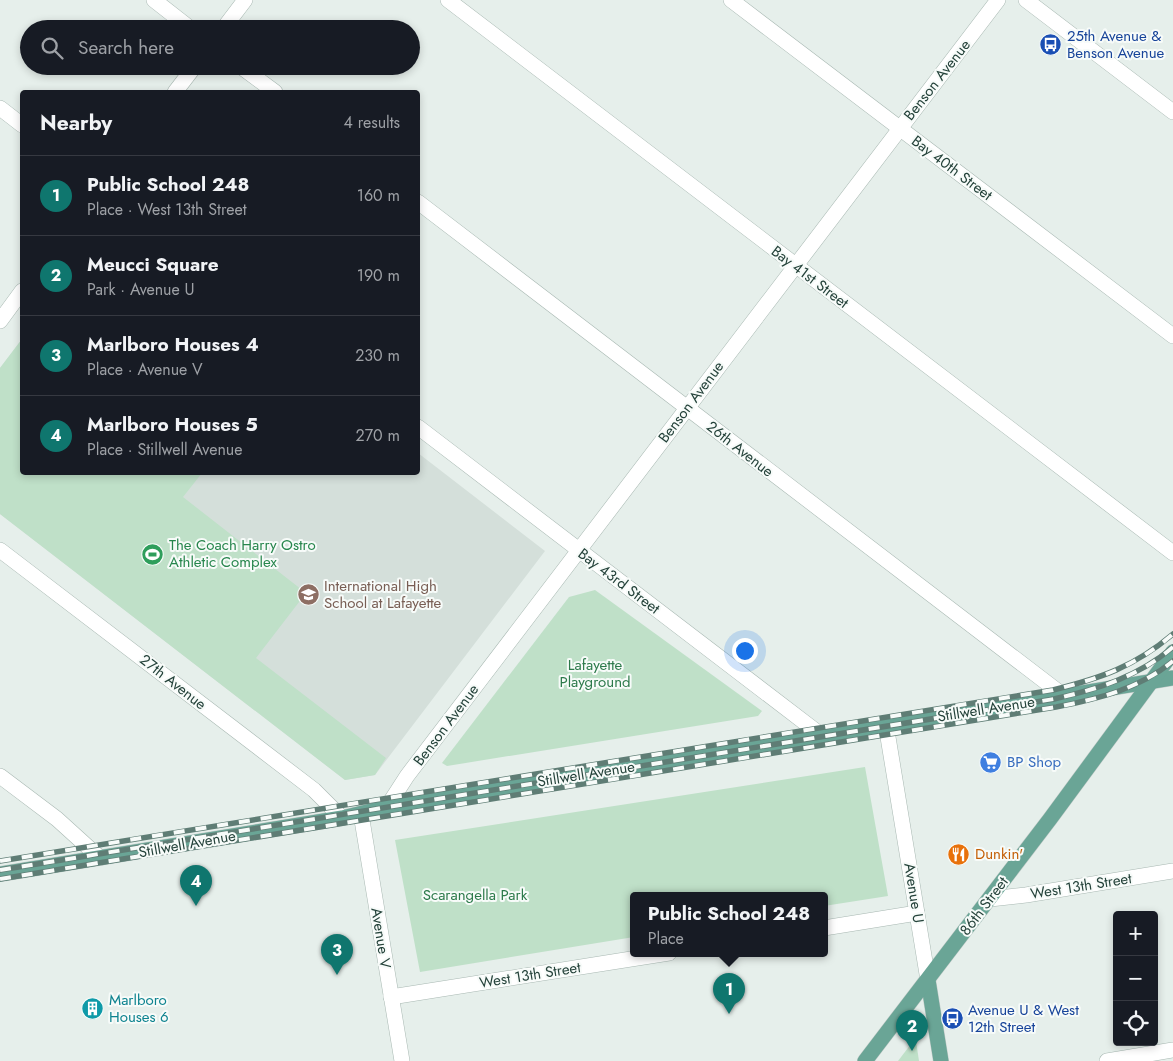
<!DOCTYPE html>
<meta charset="utf-8">
<style>
body{margin:0;font-family:Jost,sans-serif;background:#242831;color:#f1f3f6}
.controls{position:absolute;right:15px;bottom:15px;display:grid;overflow:hidden;border-radius:5px;box-shadow:0 2px 8px #0003}
.controls button{width:45px;height:45px;display:grid;place-items:center;padding:0;border:0;border-bottom:1px solid #363941;background:#171b24;color:#f1f3f6;font:25px sans-serif}
.you{position:absolute;left:744px;top:650px;width:18px;height:18px;margin:-12px;border:4px solid #fff;border-radius:50%;background:#1a73e8;box-shadow:0 0 0 8px #1a73e833}
.badge{display:grid;place-items:center;width:32px;height:32px;border-radius:50%;background:#0f766e;color:#fff;font-size:16px;font-weight:700}
.pin{position:absolute;translate:-50% -41px;filter:drop-shadow(0 1px 2px #0008)}
.pin::after{content:'';position:absolute;top:26px;width:18px;height:15px;background:inherit;clip-path:polygon(0 0,100% 0,50% 100%)}
.popup{position:absolute;left:630px;top:892px;width:198px;height:65px;box-sizing:border-box;display:grid;place-content:center;border-radius:5px;background:#171b24;filter:drop-shadow(0 1px 4px #0005);font-size:16px;white-space:nowrap;color:#9ea1a6}
.popup b{font-size:19px;color:#f1f3f6}
.popup::after{content:'';position:absolute;left:50%;top:100%;margin-left:-10px;border:10px solid transparent;border-top-color:#171b24}
.list{margin:0;padding:0;list-style:none}
h2{display:flex;justify-content:space-between;align-items:center;height:65px;margin:0;padding:0 20px;font-size:21px}
h2 small{font-size:16px;font-weight:400;color:#9ea1a6}
.list li{display:grid;grid-template-columns:32px 1fr auto;gap:15px;align-items:center;box-sizing:border-box;height:80px;padding:0 20px;border-top:1px solid #363941}
.list b{display:block;font-size:19px;white-space:nowrap}
.list p{margin:0;font-size:16px;white-space:nowrap;color:#9ea1a6}
.list em{font-size:16px;font-style:normal;color:#9ea1a6}
.icon{flex:none;width:28px;height:28px;fill:none;stroke:currentColor;stroke-width:2;stroke-linecap:round;stroke-linejoin:round}
.map{position:relative;flex:none;width:1173px;height:1061px;overflow:hidden}
.search{position:absolute;background:#171b24;box-shadow:0 2px 8px #0003;left:20px;top:20px;width:400px;height:55px;display:flex;align-items:center;gap:12px;box-sizing:border-box;padding:0 18px;border-radius:28px;color:#9ea1a6;font-size:19px}
.panel{position:absolute;background:#171b24;box-shadow:0 2px 8px #0003;left:20px;top:90px;width:400px;height:385px;border-radius:5px}
.map>svg:first-child{display:block}
</style>
<div class="map">
<svg width="1173" height="1061" viewBox="0 0 1173 1061">
<rect width="100%" height="100%" fill="#e6efeb"/>
<polygon fill="#d4dfda" points="22,339 22,472 418,472 418,453 545,551 375,775 345,780 0,514 0,368"/>
<g fill="#bfe0c8">
<polygon points="22,339 22,472 202,473 183,497 306,593 256,658 386,758 375,775 345,780 0,514 0,368"/>
<polygon points="595,590 762,711 758,716 447,766 442,763 569,597"/>
<polygon points="865,767 888,896 824,906 824,895 634,895 634,937 420,972 395,840"/>
<polygon points="914,1040 916,1041 919,1061 898,1061"/>
</g>
<g fill="none" stroke-linecap="round" stroke-linejoin="round">
<defs>
<g id="minor">
<polyline points="154,0 191,29"/>
<polyline points="448,0 1173,553"/>
<polyline points="731,0 1173,336"/>
<polyline points="1026,0 1173,112"/>
<polyline points="223,29 245,0"/>
<polyline points="240,66 275,92"/>
<polyline points="175,92 195,66"/>
<polyline points="0,108 22,125"/>
<polyline points="418,202 1064,696"/>
<polyline points="0,321 22,291"/>
<polyline points="418,427 821,735"/>
<polyline points="0,550 314,790 342,818"/>
<polyline points="886,725 928,980"/>
<polyline points="0,776 57,819 100,858"/>
<polyline points="387,807 407,776 998,0"/>
<polyline points="361,814 402,1061"/>
<polyline points="990,899 1026,895 1173,871"/>
<polyline points="824,928 917,913"/>
<polyline points="391,997 669,953"/>
<polyline points="1107,1061 1173,1050"/>
</g>
<g id="major">
<polyline points="0,874 342,818 387,807 1173,678"/>
<polyline points="928,980 941,1061"/>
<polyline points="865,1061 1050,819 1173,652"/>
</g>
</defs>
<use href="#minor" stroke="#a8b8b2" stroke-width="16"/>
<use href="#major" stroke="#c2cac8" stroke-width="16"/>
<use href="#minor" stroke="#fff" stroke-width="15"/>
<use href="#major" stroke="#6aa596" stroke-width="15"/>
<defs>
<g id="rail">
<path d="M0 861 1053 690C1101 678 1134 667 1173 634"/>
<path d="M0 870 1054 699C1098 689 1138 677 1173 647"/>
<path d="M0 879 1056 707C1098 699 1139 689 1173 661"/>
</g>
</defs>
<use href="#rail" stroke="#5f7d75" stroke-width="5.5"/>
<use href="#rail" stroke="#f7fbf9" stroke-width="4" stroke-dasharray="11" stroke-linecap="butt"/>
</g>
<defs>
<symbol id="bus-disc" viewBox="-11 -11 22 22"><circle r="9.5" fill="#1a4fb4" stroke="#f7fbf9"/><path d="M-5-6H5V4H4V6H2V4H-2V6H-4V4H-5ZM-3.5-4V0h7V-4ZM-3.5 1.2v1.5H-2V1.2ZM2 1.2v1.5H3.5V1.2Z" fill="#fff"/></symbol>
<symbol id="stadium-disc" viewBox="-11 -11 22 22"><circle r="9.5" fill="#2e9e5b" stroke="#f7fbf9"/><path d="M0-5a6.5 5 0 1 0 0 10a6.5 5 0 1 0 0-10ZM-3.5-1.8h7v3.6h-7Z" fill="#fff"/></symbol>
<symbol id="school-disc" viewBox="-11 -11 22 22"><circle r="9.5" fill="#8d6e63" stroke="#f7fbf9"/><path d="M0-5L7-2L0 1L-7-2ZM-4 1L0 2.5L4 1V4Q0 6-4 4Z" fill="#fff"/></symbol>
<symbol id="supermarket-disc" viewBox="-11 -11 22 22"><circle r="9.5" fill="#3f7fe0" stroke="#f7fbf9"/><path d="M-6-5.5h2.5l.6 2H6L4.5 2H-2.5L-4.4-4H-6ZM-1.5 3.2a1.3 1.3 0 1 0 .1 0ZM3 3.2a1.3 1.3 0 1 0 .1 0Z" fill="#fff"/></symbol>
<symbol id="restaurant-disc" viewBox="-11 -11 22 22"><circle r="9.5" fill="#e8710a" stroke="#f7fbf9"/><path d="M-5-6h1v4h1v-4h1v4h1v-4h1v5L-1.5 .5V6h-2V.5L-5-1ZM5-6V6H3V1.5H1.5Q1.5-4 5-6Z" fill="#fff"/></symbol>
<symbol id="building-disc" viewBox="-11 -11 22 22"><circle r="9.5" fill="#0f9aa8" stroke="#f7fbf9"/><path d="M-4-6H4V6H1V3H-1V6H-4ZM-2.5-4.3h1.7v1.8h-1.7ZM.8-4.3h1.7v1.8H.8ZM-2.5-1h1.7V.8h-1.7ZM.8-1h1.7V.8H.8Z" fill="#fff"/></symbol>
</defs>
<g fill-rule="evenodd">
<use href="#bus-disc" x="1038" y="32" width="25" height="25"/>
<use href="#stadium-disc" x="140" y="542" width="25" height="25"/>
<use href="#school-disc" x="296" y="582" width="25" height="25"/>
<use href="#supermarket-disc" x="978" y="750" width="25" height="25"/>
<use href="#restaurant-disc" x="946" y="842" width="25" height="25"/>
<use href="#building-disc" x="80" y="996" width="25" height="25"/>
<use href="#bus-disc" x="940" y="1006" width="25" height="25"/>
</g>
<g text-anchor="middle" dominant-baseline="central" stroke-width="4" stroke-linejoin="round" paint-order="stroke">
<g font-size="15" fill="#164399" stroke="#f7fbf9" text-anchor="start">
<text x="1067" y="36">25th Avenue &amp;<tspan x="1067" dy="17">Benson Avenue</tspan></text>
<text x="968" y="1010">Avenue U &amp; West<tspan x="968" dy="17">12th Street</tspan></text>
</g>
<g font-size="15" fill="#24423a" stroke="#f7fbf9">
<text transform="translate(937 80) rotate(-52)">Benson Avenue</text>
<text transform="translate(952 168) rotate(37)">Bay 40th Street</text>
<text transform="translate(810 277) rotate(37)">Bay 41st Street</text>
<text transform="translate(691 402) rotate(-53)">Benson Avenue</text>
<text transform="translate(740 449) rotate(38)">26th Avenue</text>
<text transform="translate(619 581) rotate(37)">Bay 43rd Street</text>
<text transform="translate(173 682) rotate(38)">27th Avenue</text>
<text transform="translate(986 709) rotate(-9)">Stillwell Avenue</text>
<text transform="translate(446 725) rotate(-53)">Benson Avenue</text>
<text transform="translate(586 774) rotate(-9)">Stillwell Avenue</text>
<text transform="translate(187 844) rotate(-10)">Stillwell Avenue</text>
<text transform="translate(1081 886) rotate(-9)">West 13th Street</text>
<text transform="translate(914 893) rotate(81)">Avenue U</text>
<text transform="translate(984 906) rotate(-53)">86th Street</text>
<text transform="translate(381 938) rotate(81)">Avenue V</text>
<text transform="translate(530 975) rotate(-9)">West 13th Street</text>
</g>
<g font-size="15" fill="#27864d" stroke="#f7fbf9" text-anchor="start">
<text x="169" y="545">The Coach Harry Ostro<tspan x="169" dy="17">Athletic Complex</tspan></text>
</g>
<g font-size="15" fill="#785e54" stroke="#f7fbf9" text-anchor="start">
<text x="324" y="586">International High<tspan x="324" dy="17">School at Lafayette</tspan></text>
</g>
<g font-size="15" fill="#2d7a4b" stroke="#f7fbf9">
<text x="595" y="665">Lafayette<tspan x="595" dy="17">Playground</tspan></text>
<text x="475" y="895">Scarangella Park</text>
</g>
<g font-size="15" fill="#366cbe" stroke="#f7fbf9" text-anchor="start">
<text x="1007" y="762">BP Shop</text>
</g>
<g font-size="15" fill="#c56008" stroke="#f7fbf9" text-anchor="start">
<text x="975" y="854">Dunkin'</text>
</g>
<g font-size="15" fill="#0d838f" stroke="#f7fbf9" text-anchor="start">
<text x="109" y="1000">Marlboro<tspan x="109" dy="17">Houses 6</tspan></text>
</g>
</g>
</svg>
<div class="controls">
<button>+</button>
<button>−</button>
<button><svg class="icon" aria-label="locate" viewBox="0 0 24 24"><circle cx="12" cy="12" r="6"/><path d="M12 2v4M12 18v4M2 12h4M18 12h4"/></svg></button>
</div>
<div class="you"></div>
<div class="pin badge" style="left:729px;top:1014px">1</div>
<div class="popup"><b>Public School 248</b>Place</div>
<div class="pin badge" style="left:912px;top:1051px">2</div>
<div class="pin badge" style="left:337px;top:975px">3</div>
<div class="pin badge" style="left:196px;top:906px">4</div>
<div class="search"><svg class="icon" aria-label="search" viewBox="0 0 24 24"><circle cx="10" cy="10" r="6"/><path d="M15 15l6 6"/></svg>Search here</div>
<section class="panel">
<h2>Nearby<small>4 results</small></h2>
<ul class="list">
<li><span class="badge">1</span><div><b>Public School 248</b><p>Place · West 13th Street</p></div><em>160 m</em></li>
<li><span class="badge">2</span><div><b>Meucci Square</b><p>Park · Avenue U</p></div><em>190 m</em></li>
<li><span class="badge">3</span><div><b>Marlboro Houses 4</b><p>Place · Avenue V</p></div><em>230 m</em></li>
<li><span class="badge">4</span><div><b>Marlboro Houses 5</b><p>Place · Stillwell Avenue</p></div><em>270 m</em></li>
</ul>
</section>
</div>
